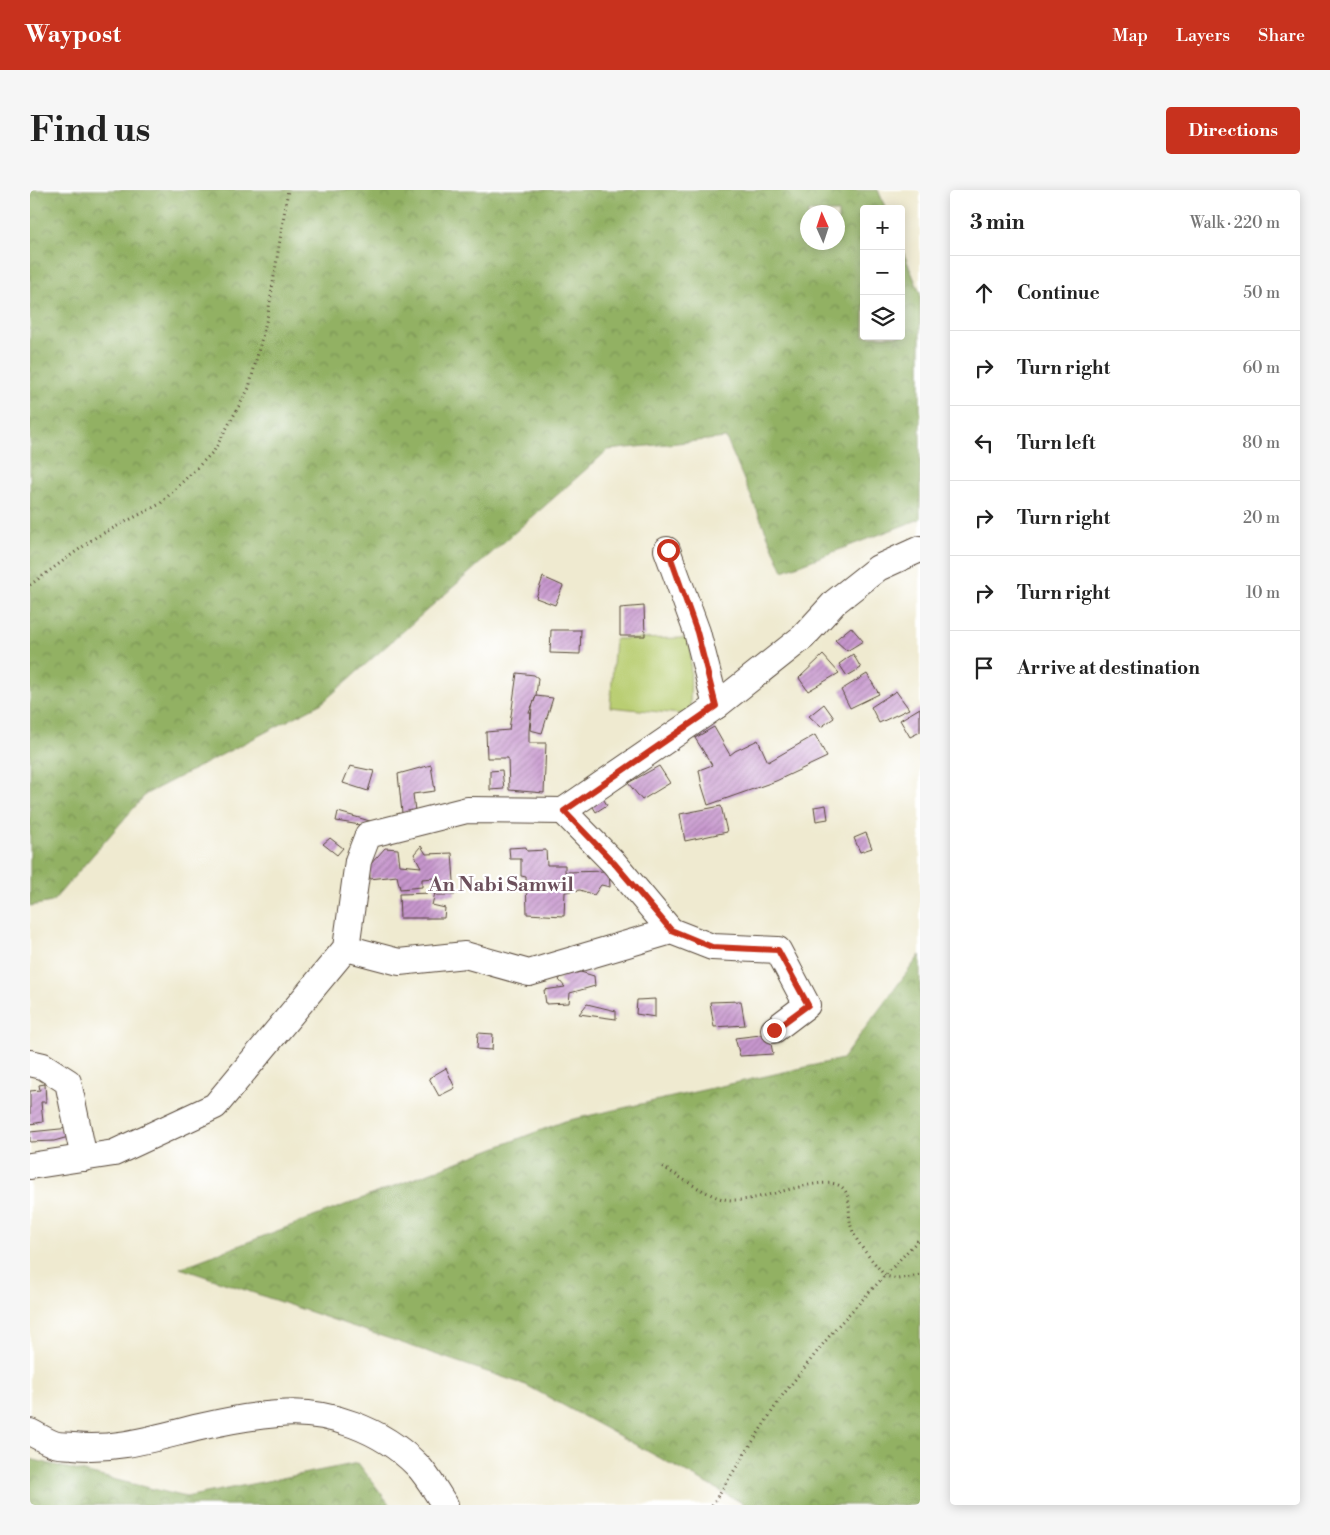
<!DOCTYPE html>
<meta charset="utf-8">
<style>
body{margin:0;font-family:"Libre Bodoni",serif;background:#f6f6f6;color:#222}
.controls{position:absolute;right:15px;top:15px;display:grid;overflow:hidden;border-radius:5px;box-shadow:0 2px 12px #0003}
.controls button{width:45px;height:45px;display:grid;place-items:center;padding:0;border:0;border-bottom:1px solid #e0e0e0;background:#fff;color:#222;font:25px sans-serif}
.compass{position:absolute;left:770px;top:15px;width:45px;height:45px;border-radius:50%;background:#fff;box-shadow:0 2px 12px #0003;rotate:357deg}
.stop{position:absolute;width:15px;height:15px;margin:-11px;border:4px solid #c8321e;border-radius:50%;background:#fff}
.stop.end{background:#c8321e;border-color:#fff;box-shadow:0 1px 5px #0008}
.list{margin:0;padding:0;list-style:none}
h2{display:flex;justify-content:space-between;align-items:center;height:65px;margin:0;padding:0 20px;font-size:21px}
h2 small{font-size:16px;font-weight:400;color:#767676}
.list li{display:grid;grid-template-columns:32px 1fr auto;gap:15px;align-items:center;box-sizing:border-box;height:75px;padding:0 20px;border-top:1px solid #e0e0e0}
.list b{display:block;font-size:19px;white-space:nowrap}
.list em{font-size:16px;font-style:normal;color:#767676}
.icon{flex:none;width:28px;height:28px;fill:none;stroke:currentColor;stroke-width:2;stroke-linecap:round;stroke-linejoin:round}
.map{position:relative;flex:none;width:890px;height:1315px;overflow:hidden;border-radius:5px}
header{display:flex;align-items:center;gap:30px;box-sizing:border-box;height:70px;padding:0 25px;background:#c8321e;color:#fff}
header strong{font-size:24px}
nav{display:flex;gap:28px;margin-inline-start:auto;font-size:18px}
.intro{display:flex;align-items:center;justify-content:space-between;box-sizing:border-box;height:120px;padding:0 30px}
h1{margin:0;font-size:35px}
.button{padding:12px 22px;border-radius:5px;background:#c8321e;color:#fff;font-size:18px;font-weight:700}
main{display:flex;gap:30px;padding:0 30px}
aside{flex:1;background:#fff;border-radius:5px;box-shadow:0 2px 12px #0003}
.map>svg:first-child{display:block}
</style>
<header>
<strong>Waypost</strong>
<nav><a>Map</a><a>Layers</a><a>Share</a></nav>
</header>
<div class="intro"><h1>Find us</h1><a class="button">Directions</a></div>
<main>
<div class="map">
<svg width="890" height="1315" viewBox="0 0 890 1315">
<defs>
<pattern id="forest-crowns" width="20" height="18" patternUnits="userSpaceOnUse" patternTransform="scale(1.25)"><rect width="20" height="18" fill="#92b164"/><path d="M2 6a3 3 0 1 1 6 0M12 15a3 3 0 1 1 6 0" fill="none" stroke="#789052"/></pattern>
<pattern id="building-hatch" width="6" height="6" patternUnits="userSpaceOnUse" patternTransform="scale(1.25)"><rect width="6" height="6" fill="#c797ce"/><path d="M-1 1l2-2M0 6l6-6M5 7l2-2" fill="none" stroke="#a37ba7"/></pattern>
</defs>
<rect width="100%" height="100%" fill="#fff"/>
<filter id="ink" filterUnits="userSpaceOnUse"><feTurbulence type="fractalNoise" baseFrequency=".02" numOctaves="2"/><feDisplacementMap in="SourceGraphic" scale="10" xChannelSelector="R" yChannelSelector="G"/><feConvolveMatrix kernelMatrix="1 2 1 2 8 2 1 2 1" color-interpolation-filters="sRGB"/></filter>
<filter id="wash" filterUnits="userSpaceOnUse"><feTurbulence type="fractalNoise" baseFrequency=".0096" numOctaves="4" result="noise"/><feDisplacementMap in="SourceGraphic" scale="20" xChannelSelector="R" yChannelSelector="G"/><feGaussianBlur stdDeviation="1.12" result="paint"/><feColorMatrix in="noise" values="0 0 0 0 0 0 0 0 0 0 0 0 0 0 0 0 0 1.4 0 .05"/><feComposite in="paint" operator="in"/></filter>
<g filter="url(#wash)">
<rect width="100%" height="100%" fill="#efead0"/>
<g fill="url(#forest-crowns)" stroke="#666e41" fill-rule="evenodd">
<path d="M0 0H848L856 19H834V146H871V57L890 103V329L753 381 696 248 578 260 292 513 116 604 22 712 0 716ZM778 22H808V52H778Z"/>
<polygon points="890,765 890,1315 716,1315 496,1195 150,1078 535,931 812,869"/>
<polygon points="0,1269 156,1307 328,1273 360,1315 0,1315"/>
</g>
<polygon fill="#b9ce72" stroke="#7a7c48" points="661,448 660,525 580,517 585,449"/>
<g id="blocks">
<g fill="url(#building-hatch)">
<polygon points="513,387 533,396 525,415 506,408"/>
<polygon points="614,416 615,446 590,446 590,418"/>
<polygon points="821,437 833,451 817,461 805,450"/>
<polygon points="521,440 551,440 550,464 520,463"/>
<polygon points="823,464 831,478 817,486 809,474"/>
<polygon points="793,465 809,483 778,501 769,488"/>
<polygon points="487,483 504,485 508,488 506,506 499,523 501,523 499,540 499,553 516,553 514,603 479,600 478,568 457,568 456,542 479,540"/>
<polygon points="837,484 849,504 820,518 811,500"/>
<polygon points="866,501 879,519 849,533 841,517"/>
<polygon points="506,506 523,508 512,543 500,540 502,517"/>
<polygon points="794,514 804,528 791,537 779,526"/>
<polygon points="890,518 890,542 880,547 870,530"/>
<polygon points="684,537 700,565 705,561 728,550 738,572 785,545 797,567 746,591 678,615 672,596 669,580 682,575 665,548"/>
<polygon points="401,575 405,601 383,604 385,621 372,623 368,584"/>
<polygon points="320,576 344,581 338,601 313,593"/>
<polygon points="629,576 640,593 612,610 598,593"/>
<polygon points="472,580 474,599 460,600 460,581"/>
<polygon points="571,605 577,615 566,622 560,612"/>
<polygon points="796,615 798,629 786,631 784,617"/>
<polygon points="691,616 697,642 655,651 650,624"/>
<polygon points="308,622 326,627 340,631 336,636 306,631"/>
<polygon points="836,643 842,658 830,662 824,648"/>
<polygon points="300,648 313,658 307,665 293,654"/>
<polygon points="391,656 396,664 422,663 425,705 406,705 404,688 392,689 392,697 370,699 367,686 340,689 339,676 355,658 368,659 370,675 391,677 384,664"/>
<polygon points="496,657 497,661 516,660 517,675 535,675 535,682 579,681 580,697 571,695 564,705 550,700 535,702 534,726 497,724 496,687 491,686 491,669 480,669 479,658"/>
<polygon points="405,703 402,715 415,718 414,728 370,728 369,704"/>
<polygon points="537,778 564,786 565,796 540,803 539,813 516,814 514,800 535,797 529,790"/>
<polygon points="625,809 625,827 606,824 607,810"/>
<polygon points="711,811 715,835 684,837 680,812"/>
<polygon points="557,814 586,821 586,829 549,824"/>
<polygon points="448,843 463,844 462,860 447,859"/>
<polygon points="739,844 743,864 710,866 705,848"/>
<polygon points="416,878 425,898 409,906 399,888"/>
<polygon points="15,894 16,912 11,912 13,932 0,934 0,901 10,900 9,895"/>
<polygon points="40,938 42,946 24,951 0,952 0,942"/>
</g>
</g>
</g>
<g filter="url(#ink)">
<use href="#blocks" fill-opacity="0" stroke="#564739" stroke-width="1"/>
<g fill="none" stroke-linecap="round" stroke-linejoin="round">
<defs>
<g id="street">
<polyline points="637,360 667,442 686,516"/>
<polyline points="533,621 584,673 641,741"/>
<polyline points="316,758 369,772 435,765 499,783 641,741 682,757 748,760 777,815 744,840"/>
<polyline points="0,873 13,876 38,892 54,968"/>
<polyline points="0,976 84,963 185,916 316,758 328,671 338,645 437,620 533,621 686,516 773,447 805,412 848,378 890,359"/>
<path d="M0 1242C8 1246 16 1251 24 1254 29 1256 37 1255 43 1256 87 1261 127 1247 170 1237 195 1231 222 1226 248 1224 298 1219 352 1240 387 1275 398 1286 406 1302 415 1315"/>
</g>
</defs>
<use href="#street" stroke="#564739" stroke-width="28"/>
<g stroke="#564739" stroke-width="3" stroke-dasharray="1 4" stroke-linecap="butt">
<polyline points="0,395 66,347 130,314 184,261 219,198 238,124 258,0"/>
<path d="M633 977C646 985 682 1008 694 1009 704 1011 714 1010 724 1008 744 1005 794 986 810 996 822 1003 818 1020 820 1031 823 1052 843 1070 855 1086L868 1089 890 1085"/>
<polyline points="682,1315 752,1206 805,1139 890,1048"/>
</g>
<use href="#street" stroke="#fff" stroke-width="26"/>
</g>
</g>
<g fill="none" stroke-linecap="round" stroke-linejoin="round" filter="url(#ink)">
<polyline stroke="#c8321e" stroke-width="6" points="638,360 667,442 686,516 534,621 584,673 641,740 682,757 748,760 778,815 744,840"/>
</g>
<g text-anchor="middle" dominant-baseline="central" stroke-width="4.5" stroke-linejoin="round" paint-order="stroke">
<g font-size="20" font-weight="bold" fill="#6c505c" stroke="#fff">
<text x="471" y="695">An Nabi Samwil</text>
</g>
</g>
</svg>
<div class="controls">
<button>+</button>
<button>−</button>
<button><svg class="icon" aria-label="layers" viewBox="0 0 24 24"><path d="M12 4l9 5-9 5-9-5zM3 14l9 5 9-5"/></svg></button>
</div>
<svg class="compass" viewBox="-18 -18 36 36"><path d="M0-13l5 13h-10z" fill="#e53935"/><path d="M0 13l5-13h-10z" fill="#767676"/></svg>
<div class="stop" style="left:638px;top:360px"></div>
<div class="stop end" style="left:744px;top:840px"></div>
</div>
<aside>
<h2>3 min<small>Walk · 220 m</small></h2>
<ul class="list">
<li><svg class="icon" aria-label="ahead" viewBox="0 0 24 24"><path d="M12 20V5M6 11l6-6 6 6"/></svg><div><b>Continue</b></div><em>50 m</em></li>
<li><svg class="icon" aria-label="right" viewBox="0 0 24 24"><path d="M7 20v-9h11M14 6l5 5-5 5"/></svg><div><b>Turn right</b></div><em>60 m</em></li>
<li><svg class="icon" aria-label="left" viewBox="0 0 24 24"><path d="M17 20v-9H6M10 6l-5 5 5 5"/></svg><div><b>Turn left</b></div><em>80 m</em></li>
<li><svg class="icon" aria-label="right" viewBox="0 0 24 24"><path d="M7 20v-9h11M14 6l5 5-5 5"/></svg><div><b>Turn right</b></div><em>20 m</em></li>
<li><svg class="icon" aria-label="right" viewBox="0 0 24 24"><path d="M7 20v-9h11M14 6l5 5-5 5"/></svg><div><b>Turn right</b></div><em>10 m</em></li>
<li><svg class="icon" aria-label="arrive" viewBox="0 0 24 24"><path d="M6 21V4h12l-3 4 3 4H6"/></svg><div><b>Arrive at destination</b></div></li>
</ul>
</aside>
</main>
